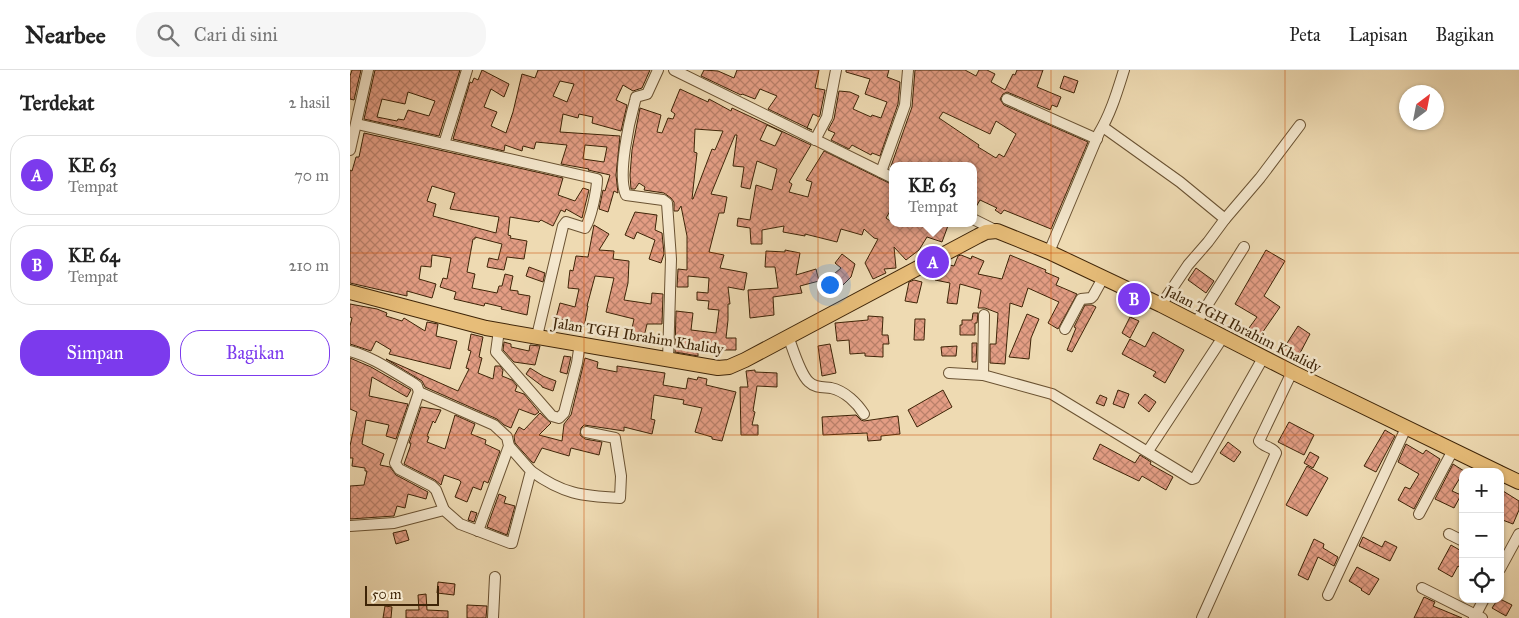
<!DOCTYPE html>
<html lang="id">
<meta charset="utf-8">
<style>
body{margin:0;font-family:"IM FELL Great Primer",serif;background:#f6f6f6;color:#222}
.controls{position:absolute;right:15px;bottom:15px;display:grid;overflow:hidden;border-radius:10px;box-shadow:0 1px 4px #0004}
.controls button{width:45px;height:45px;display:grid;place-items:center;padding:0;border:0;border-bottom:1px solid #e0e0e0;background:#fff;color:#222;font:25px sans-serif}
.compass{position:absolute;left:1049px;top:15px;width:45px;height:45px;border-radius:50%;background:#fff;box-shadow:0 1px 4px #0004;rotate:32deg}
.scale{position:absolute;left:15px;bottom:12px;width:74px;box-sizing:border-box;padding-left:5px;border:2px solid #3e2407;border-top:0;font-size:14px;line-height:18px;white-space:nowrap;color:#3e2407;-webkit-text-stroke:4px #f4e7cd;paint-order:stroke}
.you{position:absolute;left:479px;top:214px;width:18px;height:18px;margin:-12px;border:4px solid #fff;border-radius:50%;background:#1a73e8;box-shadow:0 0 0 8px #1a73e833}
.badge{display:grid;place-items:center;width:32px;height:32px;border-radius:50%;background:#7c3aed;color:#fff;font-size:16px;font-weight:700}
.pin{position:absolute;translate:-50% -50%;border:2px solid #fff;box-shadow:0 1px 5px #0006}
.popup{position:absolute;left:539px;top:92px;width:88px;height:65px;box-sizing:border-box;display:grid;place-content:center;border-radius:10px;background:#fff;filter:drop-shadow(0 1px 4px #0005);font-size:16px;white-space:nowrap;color:#767676}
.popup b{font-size:19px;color:#222}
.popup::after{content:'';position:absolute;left:50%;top:100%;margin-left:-10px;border:10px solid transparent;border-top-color:#fff}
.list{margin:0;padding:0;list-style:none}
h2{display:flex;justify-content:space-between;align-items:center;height:65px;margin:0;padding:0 20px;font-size:21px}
h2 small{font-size:16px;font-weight:400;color:#767676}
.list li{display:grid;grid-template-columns:32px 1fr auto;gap:15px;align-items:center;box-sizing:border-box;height:80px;margin:0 10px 10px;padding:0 10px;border:1px solid #e0e0e0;border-radius:20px}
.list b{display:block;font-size:19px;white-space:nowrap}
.list p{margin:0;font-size:16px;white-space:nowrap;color:#767676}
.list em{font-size:16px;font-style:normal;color:#767676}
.actions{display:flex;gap:10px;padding:15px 20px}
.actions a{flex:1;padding:11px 0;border:1px solid #7c3aed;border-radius:20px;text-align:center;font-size:18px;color:#7c3aed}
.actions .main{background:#7c3aed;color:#fff}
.icon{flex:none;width:28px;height:28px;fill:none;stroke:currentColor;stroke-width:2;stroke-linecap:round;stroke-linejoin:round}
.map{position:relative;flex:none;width:1169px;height:548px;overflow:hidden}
header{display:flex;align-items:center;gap:30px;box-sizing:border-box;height:70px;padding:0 25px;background:#fff;border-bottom:1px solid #e0e0e0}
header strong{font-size:24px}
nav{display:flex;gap:28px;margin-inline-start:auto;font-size:18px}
.search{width:350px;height:45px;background:#f6f6f6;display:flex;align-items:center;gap:12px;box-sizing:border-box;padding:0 18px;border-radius:20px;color:#767676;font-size:19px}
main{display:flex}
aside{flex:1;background:#fff}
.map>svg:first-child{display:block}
</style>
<header>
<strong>Nearbee</strong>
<div class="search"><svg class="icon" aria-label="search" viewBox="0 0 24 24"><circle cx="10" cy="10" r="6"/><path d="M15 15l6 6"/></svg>Cari di sini</div>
<nav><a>Peta</a><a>Lapisan</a><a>Bagikan</a></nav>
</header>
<main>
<aside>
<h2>Terdekat<small>2 hasil</small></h2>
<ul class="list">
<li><span class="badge">A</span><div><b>KE 63</b><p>Tempat</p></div><em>70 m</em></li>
<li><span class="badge">B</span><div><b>KE 64</b><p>Tempat</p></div><em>210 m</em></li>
</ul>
<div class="actions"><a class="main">Simpan</a><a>Bagikan</a></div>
</aside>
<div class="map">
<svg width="1169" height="548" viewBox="0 0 1169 548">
<defs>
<pattern id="building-cross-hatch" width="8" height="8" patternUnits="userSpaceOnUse" patternTransform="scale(1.25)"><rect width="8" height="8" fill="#e39d84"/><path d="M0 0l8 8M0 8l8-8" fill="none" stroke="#b9806a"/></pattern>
</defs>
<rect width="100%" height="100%" fill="#eedab2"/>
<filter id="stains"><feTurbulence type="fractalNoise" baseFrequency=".004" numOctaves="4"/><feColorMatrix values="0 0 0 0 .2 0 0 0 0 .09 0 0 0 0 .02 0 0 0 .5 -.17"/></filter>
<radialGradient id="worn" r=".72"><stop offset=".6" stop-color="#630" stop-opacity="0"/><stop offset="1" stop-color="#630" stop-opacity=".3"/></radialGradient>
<g fill="url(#building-cross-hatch)" stroke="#3e2407" fill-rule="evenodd">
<polygon points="2,0 11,0 4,30 0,29 0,6"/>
<path d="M25 0H110L89 66 14 49ZM58 22 85 31 79 46 58 40 54 50 48 49 47 51 27 47 32 29 55 34Z"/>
<path d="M132 0 159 14 154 27 141 19 134 37 147 42 141 56 156 63 163 42 172 4 185 8 188 0H300L292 18 283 21 273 15 266 30 277 35 271 61 242 53 243 47 229 44 228 48 213 44 210 62 270 66 266 105 268 123 264 121 258 142 249 139 253 120 255 121 260 105 238 100 239 99 211 94 217 75 186 72 184 79 173 76 172 81 155 75 154 81 103 69 120 12 122 13 124 8 128 10ZM210 11 224 14 217 32 203 26ZM235 75 257 77 254 92 233 89Z"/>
<polygon points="354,0 368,1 384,8 387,0 469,0 465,18 475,20 470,45 469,47 463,44 457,58 462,60 418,39 427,26 410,19 405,29 392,24 391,25 351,6"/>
<polygon points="496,0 539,0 537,7 550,12 548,34 530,86 522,83 521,85 502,75 499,79 481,70 485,63 478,60 484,49 489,21 500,22 509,26 503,39 521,47 522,45 531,48 537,32 515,24 520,9 496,2"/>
<path d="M565 0H615L626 6 629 0H637L645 4 641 12 655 20 663 4 665 5 667 0H693L687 17 711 27 707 37 702 35 700 40 657 22 653 24 650 29 654 35 738 72 701 159 654 140 651 144 645 140 647 138 630 130 623 142V96H543V100L540 99 562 37ZM593 42 640 64 646 51 666 64 654 87 649 84 646 88 628 77 629 75 589 48Z"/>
<polygon points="714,6 728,11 724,23 710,18"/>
<path d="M330 19 358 32 359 29 381 41 382 38 461 75 439 112 442 114 439 122 458 127 462 112 456 110 474 81 543 115V136L536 148 543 153H599L592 172 577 167 569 180 556 190 544 177 546 198 534 199 536 203 523 209 515 193 528 169 524 168 514 159 512 165 491 159 487 172 455 164V166L433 162 434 156 412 160V174H401L400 158 387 156 388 148 400 150 406 115 422 120 427 99 407 91 400 119 391 117 394 97 383 96 387 65H385L361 124 377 127 374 143H369L359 182 374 185 370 198 397 203 394 220 378 217 380 234H378V250L376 268H386V280H368L367 277 348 275V286L325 282 326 241 343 243 341 260 366 263 369 240 358 239 359 231 347 230V222L358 223 359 208 338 206V217H327L328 199 337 200V166L331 136 328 141H324V132L321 128 314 123 294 120 295 117 289 113 285 119H281L280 105 282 80 290 38 311 45 307 62 312 63 318 48 323 49 325 44 321 41ZM417 55 432 62 425 76 410 70ZM345 59 373 61 365 80 362 79 343 129H342L347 83 344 82Z"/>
<path d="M14 63 213 108 208 125 225 131 233 118 239 120 232 148 216 139 215 142 211 140 203 156 191 150 189 152 160 147 158 165 161 166 160 168 177 171 174 189 157 187 154 200 137 197 139 188 148 190 152 174 125 167V169H123L117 202 125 204 122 218 147 223 149 216H152L155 204 163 206 160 220 168 221V224L180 226 177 245 151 239 152 237 135 233 134 236 104 229 106 222 90 217 93 208 97 209 101 188 82 185 81 197 71 196 69 209 86 214 82 228 57 221V226L0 213V100L2 101 6 87H9ZM82 116 105 123 100 139 149 147 146 163 83 146 86 134 77 131Z"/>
<polygon points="285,142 307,145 305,160 312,163 314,184 311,193 299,189 305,170 287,162 284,169 275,165"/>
<polygon points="244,155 259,164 249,180 264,181 263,189 279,191 278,213 274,230 301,234 302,223 313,224 312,254 297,254 293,271 280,268 284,249 256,242 264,208 245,206 237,236 238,236 234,257 222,255 223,252 206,248 210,233 225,237 229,219 218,218 219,208 220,200 223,201 226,186 238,187"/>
<polygon points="435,180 450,183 446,205 466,199 469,211 450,216 452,223 423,227 424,245 400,248 398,220 428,218 425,197 415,197 416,181 435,182"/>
<polygon points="916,180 935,191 914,226 930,237 910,266 899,258 907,247 885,234"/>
<polygon points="492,184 505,194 501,207 486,222 477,210 491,198 485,193"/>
<polygon points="611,185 621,189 622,186 634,191 628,204 652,209 660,185 696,200 695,202 709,208 706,215 727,224 708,259 698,253 709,232 678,218 672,237 660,233 655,294 640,293 640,274 646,274 648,243 635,238 628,238 631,220 610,214 607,234 597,233 600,213 585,210 587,197 595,194 604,196 608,186"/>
<polygon points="179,197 195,203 193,212 176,206"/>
<polygon points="846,198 864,211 856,223 838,210"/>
<polygon points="564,210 572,212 567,233 555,231 559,212"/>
<polygon points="0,234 27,239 37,243 36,246 52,251 54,248 75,261 77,252 88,254 86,266 107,271 100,299 39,284 41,280 26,271 21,281 0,274 0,256 2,248 0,247"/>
<polygon points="735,235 742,235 746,237 722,282 717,280 726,258 724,257"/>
<polygon points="623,243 628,243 627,253 625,253 625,265 610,265 610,255 612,255 612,250 622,250"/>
<polygon points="677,244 689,249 681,268 679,289 659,287"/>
<polygon points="518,246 533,247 532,265 538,265 539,274 533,274 533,287 515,286 515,283 500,284 499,270 487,271 485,253 518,250"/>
<polygon points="780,247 789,251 780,268 772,263"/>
<polygon points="565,249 575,249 574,270 564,270"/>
<polygon points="948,256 960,264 947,289 932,281"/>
<polygon points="803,262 834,280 815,313 803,306 806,302 772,284 780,269 795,277"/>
<polygon points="121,264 133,267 129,287 132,288 128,303 143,309 145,296 150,296 153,300 152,306 162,310 167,316 165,321 174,324 189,342 185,345 169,339 161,358 154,355 147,349 75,317 72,311 67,308 36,289 108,321 119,299 116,298 121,281 118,280"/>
<polygon points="154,272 161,274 161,277 179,281 180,275 190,276 185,295 164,292 153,280"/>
<polygon points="622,273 627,273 626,292 622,292"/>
<polygon points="480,274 486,303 472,306 468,276"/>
<polygon points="607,276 606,286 592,286 591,277"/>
<polygon points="214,286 221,287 217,304 210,302"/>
<polygon points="0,288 21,297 61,320 57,327 22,307 19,326 58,334 46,369 36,366 39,355 16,350 12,374 34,384 30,395 40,397 46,405 78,422 76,429 58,424 55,438 47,436 44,446 0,449 0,416 14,415 17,401 15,401 15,398 2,396 3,388 0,388 0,376 7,342 0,339"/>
<polygon points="235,288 248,292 247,298 267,302 267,296 315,303 313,315 336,319 338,308 347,310 348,307 357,309 356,315 386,322 372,371 362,369 362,367 345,362 352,338 333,334 334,330 304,325 301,349 305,350 302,364 274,357 274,361 234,355 231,358 230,365 235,369 252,372 249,385 221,378 219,386 192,378 184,393 182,392 165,373 164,366 169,357 174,360 190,343 201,353 189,365 212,371 214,354 221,345"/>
<polygon points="180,298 193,306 206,311 203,321 192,317 192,316 176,304"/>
<polygon points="405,300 405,302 427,303 427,317 407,316 403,341 405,342 402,355 408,355 408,365 391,365 390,317 398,317 396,301"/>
<polygon points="593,320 602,337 567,357 558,340"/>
<polygon points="768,320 779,324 774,338 763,334"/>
<polygon points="795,324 806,332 799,342 788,333"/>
<polygon points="750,325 757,328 754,336 746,333"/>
<polygon points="71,337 91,340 85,353 83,351 77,366 79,367 77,372 95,379 105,345 125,354 121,364 136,370 135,374 150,381 138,413 134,411 131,420 123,417 117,432 105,427 111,412 109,410 94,405 91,415 85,410 54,394 60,377 61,373 59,373"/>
<polygon points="506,345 511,350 514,351 548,346 550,364 531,366 531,370 518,371 517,363 473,365 472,347"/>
<polygon points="939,352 964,365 954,385 928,372"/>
<polygon points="1035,360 1045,366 1026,402 1014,396"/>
<polygon points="878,372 891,382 884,392 870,383"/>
<polygon points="750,374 785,393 790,385 801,392 800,394 823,407 816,420 792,406 789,411 743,389"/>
<polygon points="1056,374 1073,384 1076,380 1090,389 1064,439 1048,430 1055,417 1060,419 1069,404 1048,392"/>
<polygon points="960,382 969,387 963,398 954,393"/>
<polygon points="1103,394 1114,401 1102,421 1111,425 1104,438 1085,429"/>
<polygon points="957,396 978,408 957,446 936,435"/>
<polygon points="1153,421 1169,431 1169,440 1163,454 1150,449 1150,425"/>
<polygon points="149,424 156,427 154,433 165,436 157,465 137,457"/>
<polygon points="121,441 127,443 124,452 118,450"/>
<polygon points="56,460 59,470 46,474 43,463"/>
<polygon points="1013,467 1032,477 1035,471 1047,477 1040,491 1009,476"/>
<polygon points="964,469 974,474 973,478 988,487 984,496 968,487 958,510 948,505"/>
<polygon points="1101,475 1113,482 1113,499 1108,496 1102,507 1088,499"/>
<polygon points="1007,497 1029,509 1019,525 1011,520 1012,519 999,511"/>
<polygon points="88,512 105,514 104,525 87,523"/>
<polygon points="76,524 77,540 98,541 98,548 56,548 56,540 69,540 68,525"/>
<polygon points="1074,527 1085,532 1083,536 1112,548 1064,548"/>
<polygon points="1148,529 1150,529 1162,535 1156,546 1142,538"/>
<polygon points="117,535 137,536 136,548 117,548"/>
<polygon points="35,536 42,537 41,548 33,548"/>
</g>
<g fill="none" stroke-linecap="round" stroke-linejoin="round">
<defs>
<g id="minor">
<path d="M308 0 297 24 286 27 285 31C279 52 267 106 276 125L313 130 317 133 321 189 318 290"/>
<polyline points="324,0 543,108"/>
<polyline points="657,29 747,69"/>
<path d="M7 54 247 109C247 120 241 149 235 158L216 152 213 156 187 266"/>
<polyline points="753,57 830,112 875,149 858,172 838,195 811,235"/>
<polyline points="465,70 477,47 486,0"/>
<polyline points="94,74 117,0"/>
<polyline points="0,80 18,0"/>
<polyline points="531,102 555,35 558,0"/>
<polyline points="623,149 647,161"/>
<polyline points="875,149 910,108 950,55"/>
<path d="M699 182 749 63C761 43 767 22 774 0"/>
<polyline points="634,245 633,305 702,324 842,409 845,408 913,288"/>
<polyline points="846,253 894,177"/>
<polyline points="715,259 731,229 741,228 743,226 753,208"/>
<polyline points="149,260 146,282 202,346 209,348 214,343 227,293 230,273"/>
<path d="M438 266C443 279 450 304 459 312 465 318 474 317 481 318 495 321 507 333 514 344"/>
<path d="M0 281C23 287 42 301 63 313L67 316 69 322"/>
<polyline points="599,303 633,305"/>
<polyline points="798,381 873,267"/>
<path d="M181 401C213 424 231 426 270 428L271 406 265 368 236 362"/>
<polyline points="94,440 86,420 82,416 49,399 45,393 69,322 144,355 157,367 159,376 128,461"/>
<polyline points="1069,444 1103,380"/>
<polyline points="0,456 44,453 94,440 110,454 160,473 162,473 181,401 159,376"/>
<polyline points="1099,464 1113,471"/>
<polyline points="1150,499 1169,464"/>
<polyline points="1072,518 1132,548"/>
<polyline points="978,525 1056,358"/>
<polyline points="143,548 145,507"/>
<path d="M852 548 926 383C923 377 913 377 909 371L942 302"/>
<polyline points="1124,548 1134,529"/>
</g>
<g id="major">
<polyline points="0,222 136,258 368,298 379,297 395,290 628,166 636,162 647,161 699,182 811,235 942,302 1148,402"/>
<polyline points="1150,403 1169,412"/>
</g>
</defs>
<use href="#minor" stroke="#6a5232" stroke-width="12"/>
<use href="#major" stroke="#3e2407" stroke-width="16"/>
<use href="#minor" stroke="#f4e7cd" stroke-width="10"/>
<use href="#major" stroke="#e7bd79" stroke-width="14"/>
</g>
<path fill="none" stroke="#ce510b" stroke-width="1" stroke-opacity="0.55" d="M234 0V548M468 0V548M701 0V548M935 0V548M0 183H1169M0 365H1169"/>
<g text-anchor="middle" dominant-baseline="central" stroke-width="5" stroke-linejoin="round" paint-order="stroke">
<g font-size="15" fill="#3e2407" stroke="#f4e7cd">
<text transform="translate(893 259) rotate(27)">Jalan TGH Ibrahim Khalidy</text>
<text transform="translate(288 266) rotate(9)">Jalan TGH Ibrahim Khalidy</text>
</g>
</g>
<rect width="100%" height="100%" filter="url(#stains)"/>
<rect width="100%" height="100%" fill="url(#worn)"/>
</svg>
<div class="controls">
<button>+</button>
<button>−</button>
<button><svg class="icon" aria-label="locate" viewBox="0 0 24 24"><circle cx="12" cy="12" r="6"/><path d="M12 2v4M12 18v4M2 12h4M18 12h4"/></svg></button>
</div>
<svg class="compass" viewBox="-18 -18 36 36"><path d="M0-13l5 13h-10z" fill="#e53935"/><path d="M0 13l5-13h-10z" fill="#767676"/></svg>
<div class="scale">50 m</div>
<div class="you"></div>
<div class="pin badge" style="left:583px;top:192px">A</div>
<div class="popup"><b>KE 63</b>Tempat</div>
<div class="pin badge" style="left:784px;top:229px">B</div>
</div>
</main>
